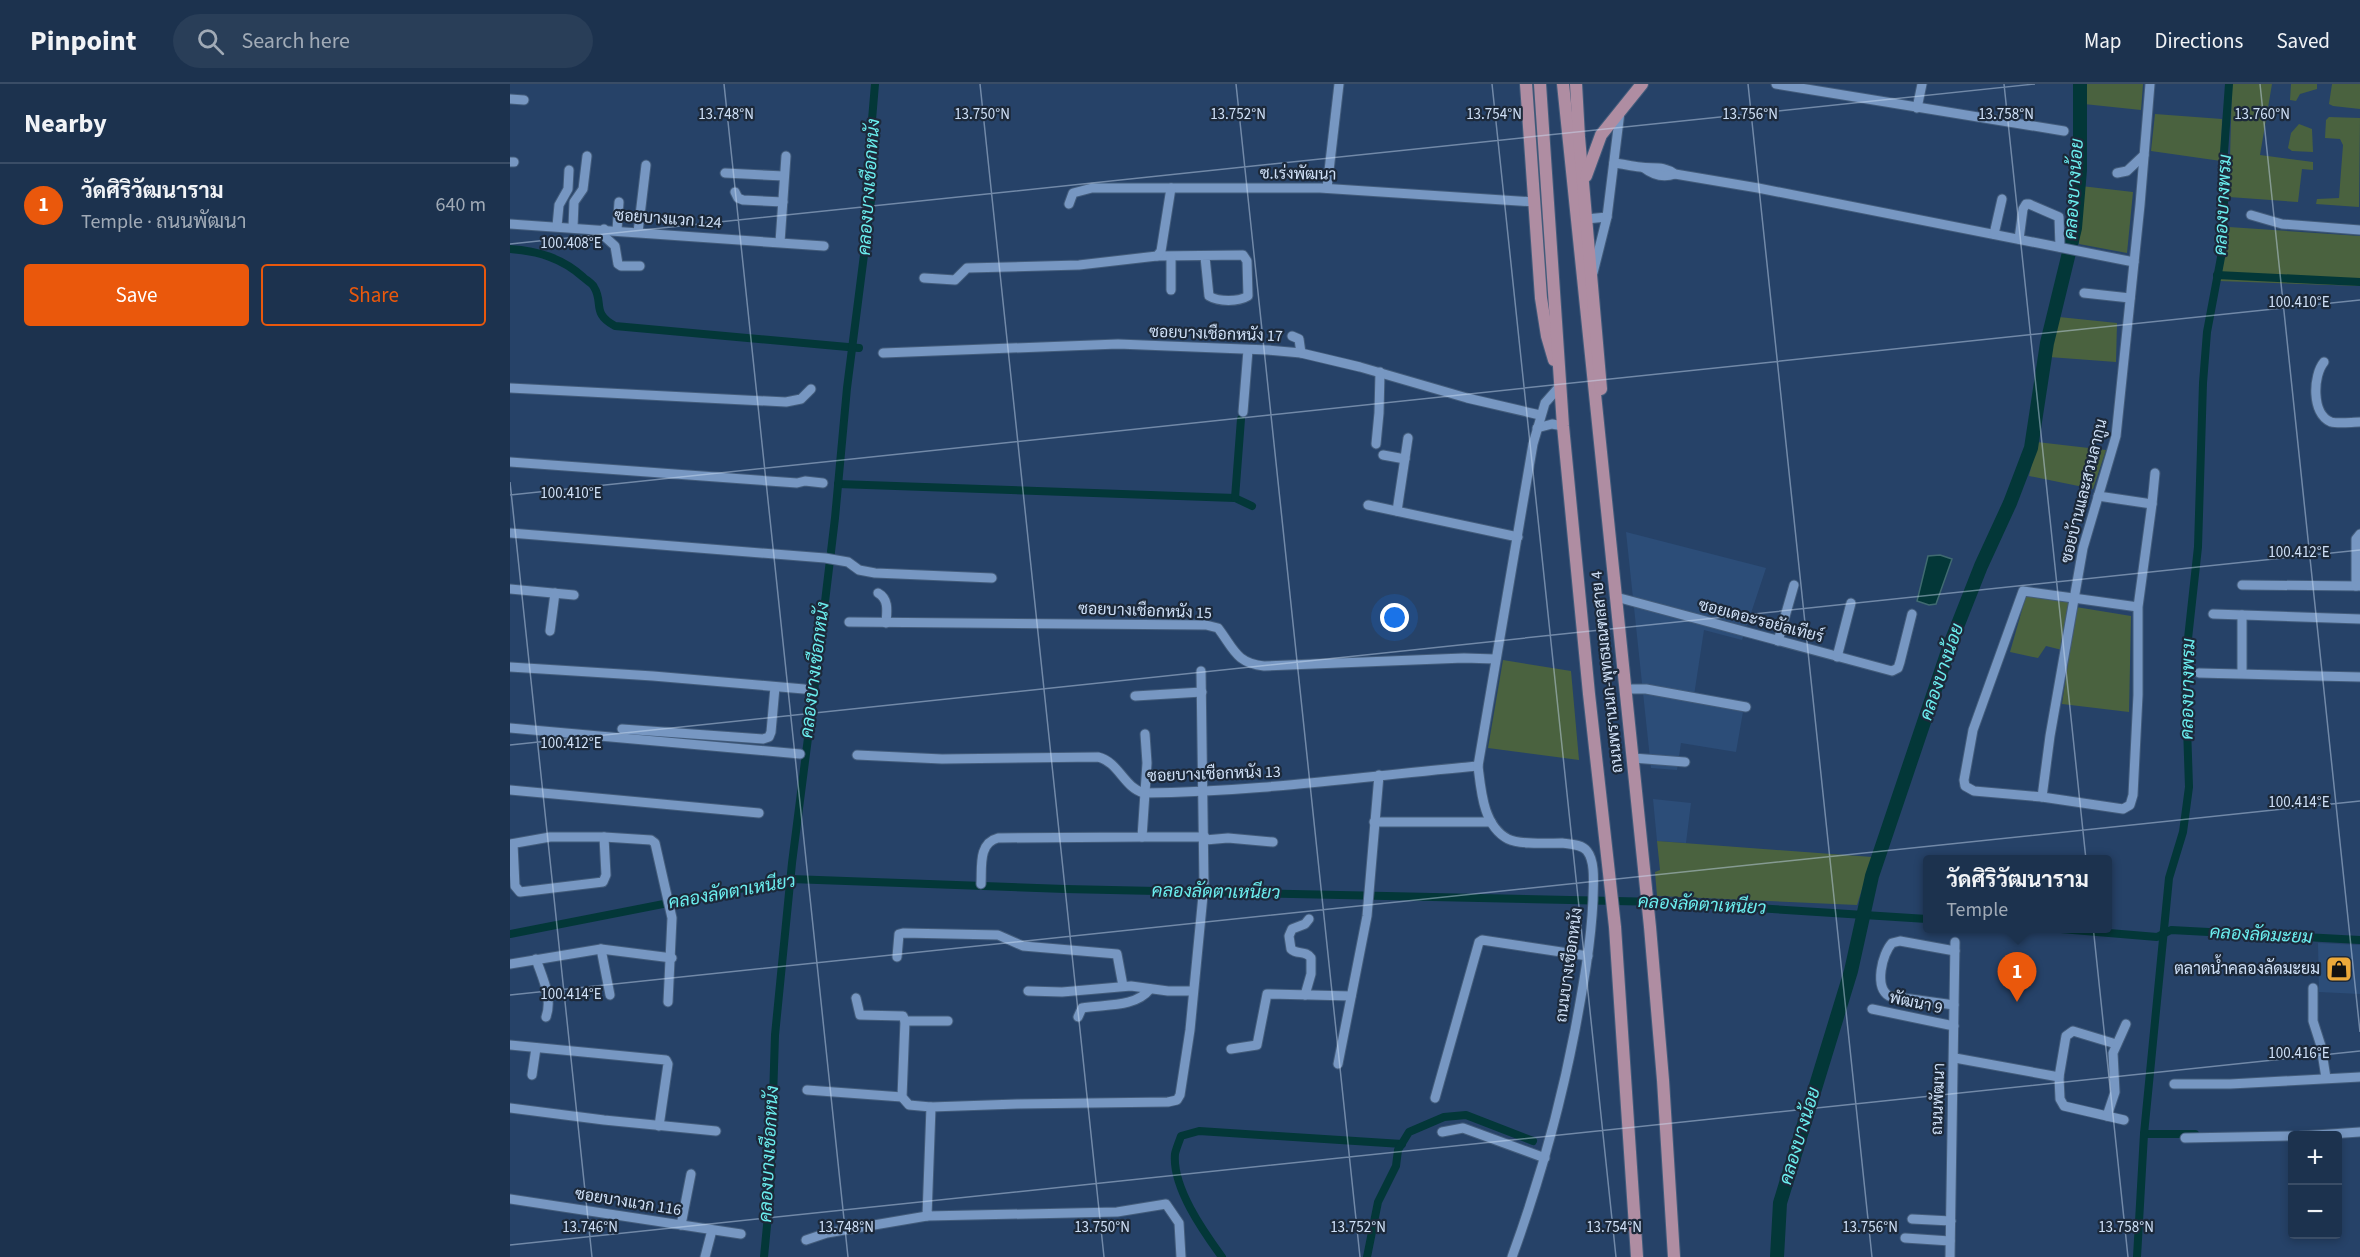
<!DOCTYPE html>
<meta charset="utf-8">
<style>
body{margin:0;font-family:"Source Sans 3",Sarabun,sans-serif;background:#293e58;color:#f1f3f6}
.controls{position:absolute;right:18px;bottom:18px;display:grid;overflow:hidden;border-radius:6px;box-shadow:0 3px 9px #0003}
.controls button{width:54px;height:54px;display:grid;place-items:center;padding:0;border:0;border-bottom:2px solid #3a4d66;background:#1c324e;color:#f1f3f6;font:30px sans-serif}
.you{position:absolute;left:885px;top:534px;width:21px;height:21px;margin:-15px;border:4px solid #fff;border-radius:50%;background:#1a73e8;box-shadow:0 0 0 9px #1a73e833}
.badge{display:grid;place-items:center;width:39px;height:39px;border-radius:50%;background:#ea580c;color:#fff;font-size:20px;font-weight:700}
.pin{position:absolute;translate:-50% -50px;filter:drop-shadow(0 2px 3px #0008)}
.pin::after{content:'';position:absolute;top:32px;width:21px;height:18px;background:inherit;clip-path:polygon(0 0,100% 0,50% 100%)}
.popup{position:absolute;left:1413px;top:771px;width:189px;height:78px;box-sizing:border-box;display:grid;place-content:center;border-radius:6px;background:#1c324e;filter:drop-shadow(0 2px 4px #0005);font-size:20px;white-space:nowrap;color:#a0aab6}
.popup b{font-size:22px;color:#f1f3f6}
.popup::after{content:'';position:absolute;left:50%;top:100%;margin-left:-12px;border:12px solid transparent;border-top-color:#1c324e}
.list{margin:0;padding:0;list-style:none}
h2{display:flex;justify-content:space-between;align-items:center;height:78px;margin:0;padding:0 24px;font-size:26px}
h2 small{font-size:20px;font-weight:400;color:#a0aab6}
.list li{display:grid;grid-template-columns:39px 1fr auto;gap:18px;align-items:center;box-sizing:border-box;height:84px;padding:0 24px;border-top:2px solid #3a4d66}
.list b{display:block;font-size:22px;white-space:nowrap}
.list p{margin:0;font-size:20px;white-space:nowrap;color:#a0aab6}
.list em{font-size:20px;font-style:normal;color:#a0aab6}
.actions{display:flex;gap:12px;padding:18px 24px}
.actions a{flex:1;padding:14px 0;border:2px solid #ea580c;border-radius:6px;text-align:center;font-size:21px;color:#ea580c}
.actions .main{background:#ea580c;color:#fff}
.icon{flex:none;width:33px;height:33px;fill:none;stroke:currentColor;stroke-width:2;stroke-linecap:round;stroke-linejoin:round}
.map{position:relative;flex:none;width:1850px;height:1173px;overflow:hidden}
header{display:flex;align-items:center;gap:36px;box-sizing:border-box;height:84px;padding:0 30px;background:#1c324e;border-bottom:2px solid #3a4d66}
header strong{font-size:28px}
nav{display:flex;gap:33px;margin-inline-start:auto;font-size:21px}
.search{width:420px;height:54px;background:#293e58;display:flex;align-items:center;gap:15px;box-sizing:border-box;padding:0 21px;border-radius:33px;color:#a0aab6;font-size:22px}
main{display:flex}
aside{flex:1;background:#1c324e}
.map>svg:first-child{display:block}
</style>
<header>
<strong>Pinpoint</strong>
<div class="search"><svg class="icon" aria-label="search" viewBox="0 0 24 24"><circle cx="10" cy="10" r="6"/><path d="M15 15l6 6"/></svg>Search here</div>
<nav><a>Map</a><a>Directions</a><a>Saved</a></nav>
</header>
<main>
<aside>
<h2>Nearby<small></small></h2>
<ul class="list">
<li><span class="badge">1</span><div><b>วัดศิริวัฒนาราม</b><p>Temple · ถนนพัฒนา</p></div><em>640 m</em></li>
</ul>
<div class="actions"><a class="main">Save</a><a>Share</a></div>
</aside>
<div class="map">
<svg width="1850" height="1173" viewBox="0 0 1850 1173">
<rect width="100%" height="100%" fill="#264268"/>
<g fill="#2c4d78">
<polygon points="1116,448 1256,484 1232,556 1194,546 1183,618 1233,628 1226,668 1171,659 1167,686 1141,684"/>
<polygon points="1143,715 1181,719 1176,759 1147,757"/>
<polygon points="1808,859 1850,861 1850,910 1809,908"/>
</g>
<g fill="#4a623f">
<polygon points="1572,0 1633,0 1631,26 1574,20"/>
<polygon points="1722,0 1762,0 1750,71 1803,78 1803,86 1792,85 1788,118 1719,113"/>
<polygon points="1781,0 1807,0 1807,5 1790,10 1786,17 1780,16"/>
<polygon points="1822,0 1850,0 1850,25 1823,22 1819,20"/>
<polygon points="1645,30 1712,35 1711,77 1641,67"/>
<polygon points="1819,33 1850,34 1849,123 1806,120 1807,115 1829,114 1833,61 1830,55 1815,54 1816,36"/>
<polygon points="1789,40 1802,45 1803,68 1782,67 1778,64 1781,49"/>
<polygon points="1571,102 1623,108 1617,169 1569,160"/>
<polygon points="1719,143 1850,152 1850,202 1709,197"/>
<polygon points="1549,233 1607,239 1606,278 1539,273"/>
<polygon points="1527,358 1596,366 1583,405 1519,392"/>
<polygon points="1516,512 1559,517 1552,566 1536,562 1528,574 1500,568"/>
<polygon points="1566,523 1621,532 1619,628 1552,620"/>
<polygon points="993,576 1061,587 1069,676 978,664"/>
<polygon points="1147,757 1362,773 1347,821 1147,812 1145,788 1150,786"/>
</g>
<polygon fill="#033738" stroke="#406a71" stroke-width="1.5" points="1430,471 1442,475 1426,520 1419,521 1407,517 1418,472"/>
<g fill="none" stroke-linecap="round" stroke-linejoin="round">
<g stroke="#033738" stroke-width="8">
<path d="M0 165C28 167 52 174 73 193 76 196 82 199 84 203 94 219 81 229 105 242L349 264"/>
<polyline points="1707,191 1850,198"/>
<polyline points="328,400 725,414 742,422"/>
<polyline points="725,414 731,335"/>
<polyline points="1539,844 1647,853 1661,846 1850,856"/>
<polyline points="0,850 281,795 555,805 1151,818 1417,835"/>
<polyline points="1634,1050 1685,1050"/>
<polyline points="254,1173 260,1110 265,951 282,779 309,568 325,434 337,304 361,116 361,48 365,0"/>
<path d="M712 1173C693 1147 662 1103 665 1070 666 1065 669 1058 671 1052L689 1047 892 1060"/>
<polyline points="857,1173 868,1118 886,1082 888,1066 899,1048 934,1033 956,1031 1023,1057"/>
<polyline points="1627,1173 1634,1050 1659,794 1673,748 1679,703 1675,582 1688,463 1693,299 1697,248 1712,168 1714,118 1713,82 1719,0"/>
</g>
<polyline stroke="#033738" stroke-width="14" points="1267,1173 1270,1119 1341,887 1362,792 1441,558 1471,482 1500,419 1521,364 1537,259 1565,144 1570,86 1570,0"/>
<defs>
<g id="minor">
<polyline points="1266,0 1554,47"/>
<polyline points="0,15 14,16"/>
<polyline points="1407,24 1412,0"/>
<polyline points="0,78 4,78"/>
<path d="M1104 79C1113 80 1121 82 1130 83 1143 85 1153 81 1165 90L1248 104 1624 178"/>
<path d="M1134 84C1143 91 1153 94 1165 90"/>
<polyline points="215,89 274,92"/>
<polyline points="1607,89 1617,87 1634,71"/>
<polyline points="817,104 829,0"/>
<polyline points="225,108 228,114 233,116 273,118"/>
<polyline points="559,120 563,109 582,104 810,104 1024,118"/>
<polyline points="1741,131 1772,140 1850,146"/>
<polyline points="1076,135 1097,133"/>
<polyline points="0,140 314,162"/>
<polyline points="47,142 49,121 58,105 59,86"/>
<polyline points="63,143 64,118 73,105 77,72"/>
<polyline points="94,145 94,152 105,162 108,180 111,182 130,182"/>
<polyline points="107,146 109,118"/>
<polyline points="128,148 136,81"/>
<polyline points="1484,150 1492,115"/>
<polyline points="1509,155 1513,125 1516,120 1519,120 1549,133 1550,163"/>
<polyline points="270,158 276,72"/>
<path d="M647 172 733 171 737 177 738 212C728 218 709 218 699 212L695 173"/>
<polyline points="1083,189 1097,133 1110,28"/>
<polyline points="414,194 445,196 457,184 569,181 647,172 651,167 661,104"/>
<polyline points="661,206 661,174"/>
<polyline points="1574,209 1620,214"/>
<polyline points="782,252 789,255 791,269"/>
<polyline points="373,269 608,260 758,266 791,269 850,283 957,314 1030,331"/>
<path d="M1814 278C1803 291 1801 330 1821 338 1829 340 1842 338 1850 338"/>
<polyline points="0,304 276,318 291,315 301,305"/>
<polyline points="733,328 738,266"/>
<polyline points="1027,344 1042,340 1053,342"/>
<polyline points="866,360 869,329 870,288"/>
<polyline points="873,371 895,375"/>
<polyline points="0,378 287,399 295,397 313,399"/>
<polyline points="1588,412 1642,420 1645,389"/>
<polyline points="858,421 1008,453"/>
<polyline points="887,427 898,354"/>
<polyline points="0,449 315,474 338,478 349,486 365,489 482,494"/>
<polyline points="1732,501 1850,502"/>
<polyline points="1846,502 1846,455 1850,450"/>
<polyline points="0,505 64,511"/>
<path d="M368 509C379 515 377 527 376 539"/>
<polyline points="1106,513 1382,587 1388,584 1390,578 1402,530"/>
<polyline points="1628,523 1513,507 1463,646 1454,696 1455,702 1464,707 1532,713 1613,725 1620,721 1623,711 1628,611 1628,523 1642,420"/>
<polyline points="1703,530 1850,535"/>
<path d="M339 538 696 541 708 544C724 565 726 579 754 582L954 574 985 575"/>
<polyline points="40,547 45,509"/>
<polyline points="1268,557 1284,501"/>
<polyline points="1327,573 1341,519"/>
<polyline points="0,583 143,592 294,605"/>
<polyline points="1689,589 1850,593"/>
<polyline points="1732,589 1732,531"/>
<polyline points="1116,605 1136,605 1236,623"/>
<polyline points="625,612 692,608"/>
<polyline points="0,644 290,670"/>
<polyline points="112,645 253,655 259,653 261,648 265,603"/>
<path d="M347 671 432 675 588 673C609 678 614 704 634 709 746 708 856 692 968 682"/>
<polyline points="1123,674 1175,678"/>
<polyline points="0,706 249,729"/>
<polyline points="1532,713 1540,652 1573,464 1606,352 1630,121 1640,0"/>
<polyline points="864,738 981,738"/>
<polyline points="632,753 695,753"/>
<polyline points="695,756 718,754 763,758"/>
<polyline points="0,760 40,753 94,753 141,756 145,759 162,834 158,918"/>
<polyline points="3,760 5,802 10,808 93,798 96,791 94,753"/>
<path d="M471 800C472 783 468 759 488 754L632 753 637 679 635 650"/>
<polyline points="91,865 100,911"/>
<polyline points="387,873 389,850 393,849 488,851 513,862 607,870 613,902"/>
<path d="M26 875C32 893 43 914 36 933"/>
<polyline points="0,880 91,865 162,874"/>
<polyline points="1803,904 1803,937 1811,962 1816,994"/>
<polyline points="518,907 552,908 621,902 658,907 683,907"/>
<path d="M795 911 801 890V874C796 866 787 871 781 865L779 852 782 845 795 840 799 835"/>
<polyline points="346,914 350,931 393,932 395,937 438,937"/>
<path d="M1444 921 1379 912C1364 903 1372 870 1382 859L1390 857 1445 867"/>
<polyline points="1362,925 1444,942"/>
<path d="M568 933 572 924C594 920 625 924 640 905"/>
<polyline points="395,937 392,1013 399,1021 421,1023 507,1020 658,1018 667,1016 670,1011 680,946 694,801 691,587"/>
<polyline points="0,961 156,976 158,980 149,1042"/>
<polyline points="721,965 747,961 757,910 841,912"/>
<polyline points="1445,974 1549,993 1550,1015 1554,1022 1614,1036"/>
<polyline points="828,980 857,832 869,691"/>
<polyline points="22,991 26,964"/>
<polyline points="1549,993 1556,952 1563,947 1606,960"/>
<polyline points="1664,1000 1720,1000 1850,993"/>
<polyline points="297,1006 392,1013"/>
<polyline points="925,1014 969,858 972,856 1078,872"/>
<polyline points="421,1023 417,1132 607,1128 656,1120 669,1139 671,1173"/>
<polyline points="0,1024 94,1036 206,1047"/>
<polyline points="1597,1032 1605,1008 1603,969 1616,940"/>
<polyline points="932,1048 953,1044 1035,1074"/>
<polyline points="1791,1052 1850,1048"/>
<polyline points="1675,1054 1782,1052"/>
<polyline points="0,1115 231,1150"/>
<polyline points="1402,1135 1441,1137"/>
<polyline points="171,1141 181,1090"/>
<polyline points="1395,1154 1440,1157"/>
<polyline points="296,1156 317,1149 417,1132"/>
<polyline points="195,1173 202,1146"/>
<path d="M1002 1173C1029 1099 1050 1024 1065 946 1073 903 1081 860 1083 816 1083 802 1086 778 1077 767 1072 760 1060 760 1052 759 1038 759 1010 761 998 755 973 742 971 706 968 682L1023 360 1035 319 1050 302"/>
<polyline points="1440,1173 1445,858"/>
</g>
<g id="major">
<polyline points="1016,0 1031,214 1037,252 1044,276"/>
<polyline points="1030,0 1053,342 1079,610 1105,843 1127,1173"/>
<polyline points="1053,0 1140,843 1153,996 1164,1173"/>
<polyline points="1066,0 1069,53 1091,305"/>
<polyline points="1076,92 1091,51 1132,0"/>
</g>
</defs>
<use href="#minor" stroke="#435c7b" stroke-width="11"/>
<use href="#major" stroke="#435c7b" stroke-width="14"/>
<use href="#minor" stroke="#7797c2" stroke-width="9"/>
<use href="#major" stroke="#af8da2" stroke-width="12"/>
</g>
<path fill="none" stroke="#cfe0f7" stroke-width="1.5" stroke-opacity="0.45" d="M214 0 338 1173M470 0 594 1173M726 0 850 1173M982 0 1106 1173M1238 0 1362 1173M1494 0 1618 1173M1750 0 1850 948M0 160 1525 0M0 398 82 1173M0 411 1850 216M0 661 1850 466M0 911 1850 717M0 1161 1850 967"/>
<defs>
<symbol id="shop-square" viewBox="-11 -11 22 22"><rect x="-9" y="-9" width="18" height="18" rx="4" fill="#eca93a" stroke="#1c293a"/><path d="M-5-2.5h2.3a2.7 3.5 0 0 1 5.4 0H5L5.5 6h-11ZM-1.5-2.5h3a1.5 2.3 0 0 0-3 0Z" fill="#111"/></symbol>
</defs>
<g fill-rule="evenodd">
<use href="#shop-square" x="1814" y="870" width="30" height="30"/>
</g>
<g text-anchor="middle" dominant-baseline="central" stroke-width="4.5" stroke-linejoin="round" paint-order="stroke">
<g font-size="16" fill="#cfe0f7" stroke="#1c293a">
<text transform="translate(788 90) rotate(1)">ซ.เร่งพัฒนา</text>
<text transform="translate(158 135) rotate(4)">ซอยบางแวก 124</text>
<text transform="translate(706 250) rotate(2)">ซอยบางเชือกหนัง 17</text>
<text transform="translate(1574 407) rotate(-76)">ซอยบ้านและสวนลากูน</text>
<text transform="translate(635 527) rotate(2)">ซอยบางเชือกหนัง 15</text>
<text transform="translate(1251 537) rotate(15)">ซอยเดอะรอยัลเทียร์</text>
<text transform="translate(1097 588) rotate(-96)">ถนนพรานนก-พุทธมณฑลสาย 4</text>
<text transform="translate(704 690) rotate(-2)">ซอยบางเชือกหนัง 13</text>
<text transform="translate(1059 881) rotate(-82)">ถนนบางเชือกหนัง</text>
<text transform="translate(1406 919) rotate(12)">พัฒนา 9</text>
<text transform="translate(1428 1015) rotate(-88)">ถนนพัฒนา</text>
<text transform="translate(118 1118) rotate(9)">ซอยบางแวก 116</text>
</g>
<g font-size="16" fill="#cfe0f7" stroke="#1c293a" text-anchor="end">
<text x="1810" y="885">ตลาดน้ำคลองลัดมะยม</text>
</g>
<g font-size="18" font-style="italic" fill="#6beeef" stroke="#1c293a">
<text transform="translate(359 103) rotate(-86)">คลองบางเชือกหนัง</text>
<text transform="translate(1564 105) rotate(-86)">คลองบางน้อย</text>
<text transform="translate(1713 121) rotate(-87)">คลองบางพรม</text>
<text transform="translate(305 586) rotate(-83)">คลองบางเชือกหนัง</text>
<text transform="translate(1432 588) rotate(-71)">คลองบางน้อย</text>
<text transform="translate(1678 605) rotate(-89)">คลองบางพรม</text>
<text transform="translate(222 808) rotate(-10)">คลองลัดตาเหนียว</text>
<text transform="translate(706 808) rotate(1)">คลองลัดตาเหนียว</text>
<text transform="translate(1192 821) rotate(3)">คลองลัดตาเหนียว</text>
<text transform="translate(1751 851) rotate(3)">คลองลัดมะยม</text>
<text transform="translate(1290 1052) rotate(-73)">คลองบางน้อย</text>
<text transform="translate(259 1070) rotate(-87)">คลองบางเชือกหนัง</text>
</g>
</g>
<g font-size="15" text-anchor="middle" fill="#cfe0f7" stroke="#1c293a" stroke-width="4.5" stroke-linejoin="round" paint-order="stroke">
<text x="216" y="35">13.748°N</text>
<text x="472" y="35">13.750°N</text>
<text x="728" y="35">13.752°N</text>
<text x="984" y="35">13.754°N</text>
<text x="1240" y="35">13.756°N</text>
<text x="1496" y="35">13.758°N</text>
<text x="1752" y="35">13.760°N</text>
<text x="61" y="164">100.408°E</text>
<text x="1789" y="223">100.410°E</text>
<text x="61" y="414">100.410°E</text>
<text x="1789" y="473">100.412°E</text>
<text x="61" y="664">100.412°E</text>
<text x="1789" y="723">100.414°E</text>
<text x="61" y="915">100.414°E</text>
<text x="1789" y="974">100.416°E</text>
<text x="80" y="1148">13.746°N</text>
<text x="336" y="1148">13.748°N</text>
<text x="592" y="1148">13.750°N</text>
<text x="848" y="1148">13.752°N</text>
<text x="1104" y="1148">13.754°N</text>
<text x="1360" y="1148">13.756°N</text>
<text x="1616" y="1148">13.758°N</text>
</g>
</svg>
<div class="controls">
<button>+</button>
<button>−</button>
</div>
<div class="you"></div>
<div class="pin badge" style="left:1507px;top:918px">1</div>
<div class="popup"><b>วัดศิริวัฒนาราม</b>Temple</div>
</div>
</main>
